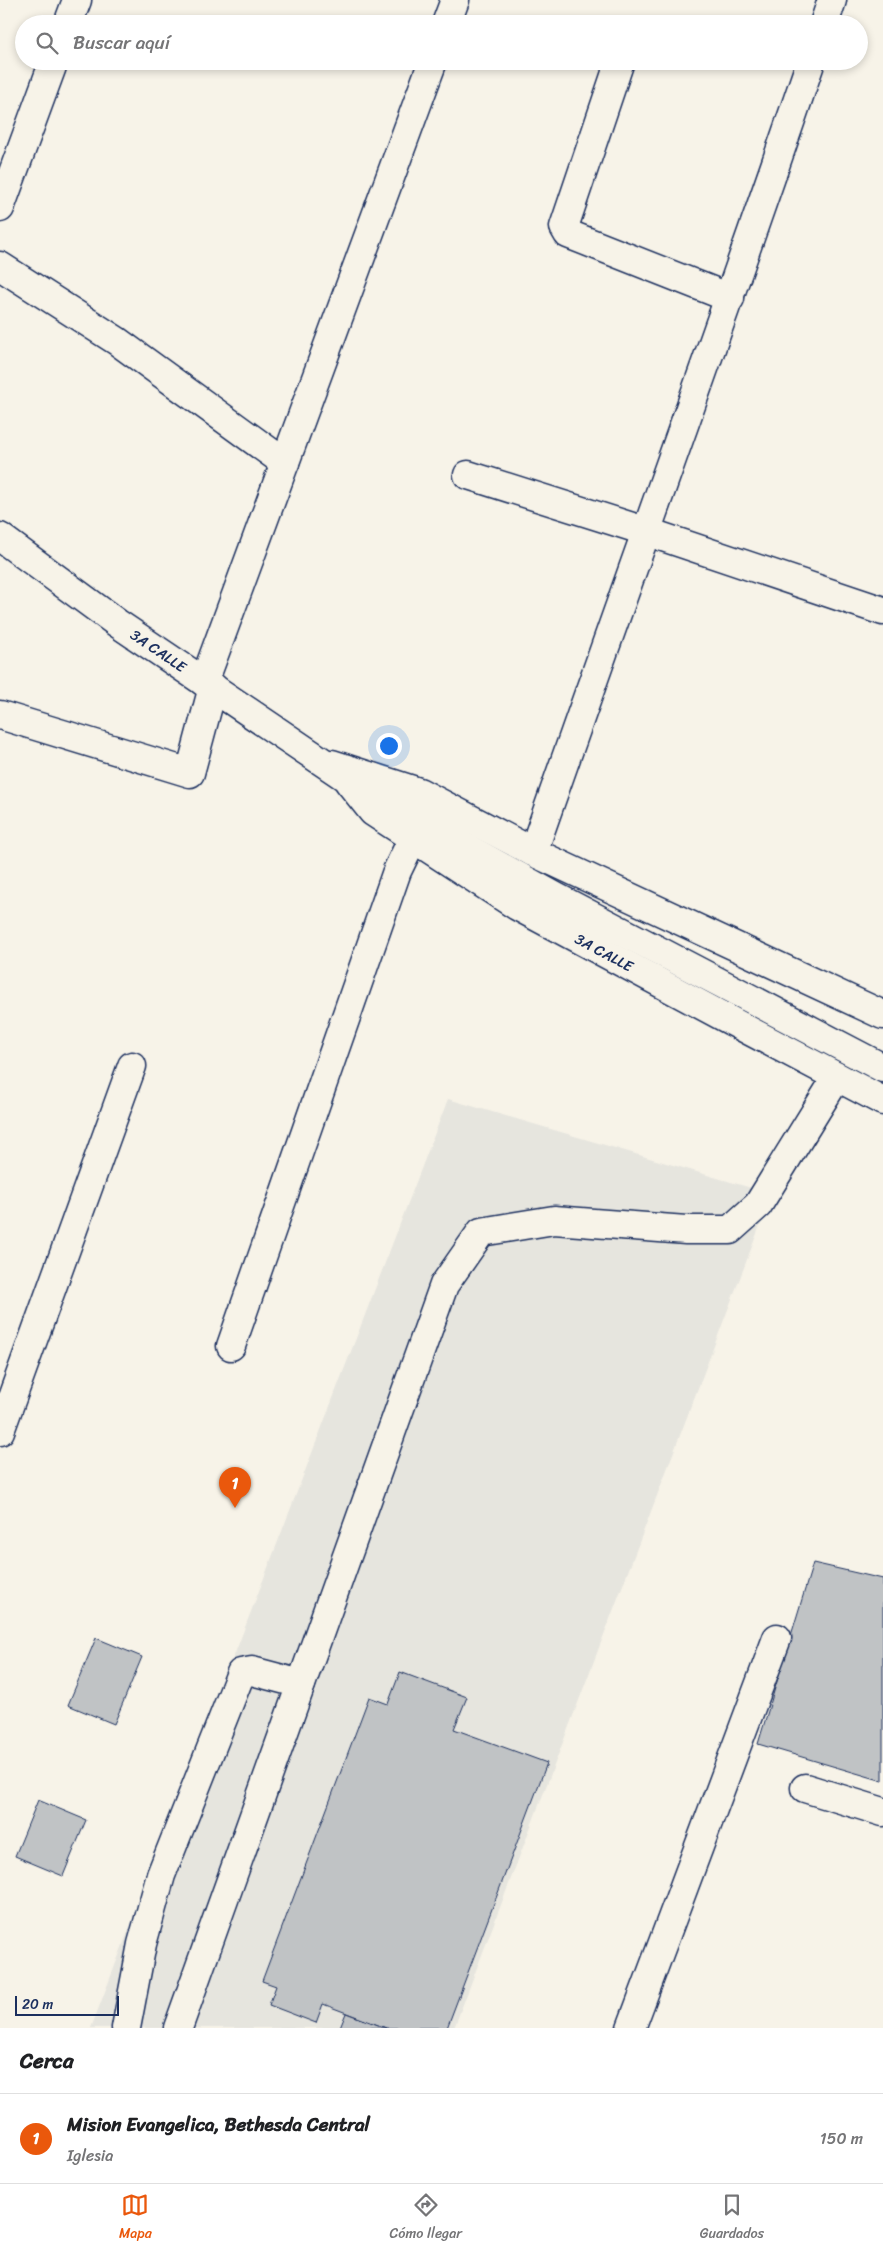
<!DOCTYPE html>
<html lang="es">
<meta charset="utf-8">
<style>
body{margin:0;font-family:Sriracha,sans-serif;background:#f2f2f2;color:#202124}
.scale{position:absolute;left:15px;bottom:12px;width:104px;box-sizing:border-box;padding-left:5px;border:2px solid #1b2f5e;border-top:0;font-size:14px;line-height:18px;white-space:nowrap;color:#1b2f5e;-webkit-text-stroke:4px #f7f3e8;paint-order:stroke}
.you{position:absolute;left:388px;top:745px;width:18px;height:18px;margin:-12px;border:4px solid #fff;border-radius:50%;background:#1a73e8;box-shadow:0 0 0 8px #1a73e833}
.badge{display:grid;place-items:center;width:32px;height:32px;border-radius:50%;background:#ea580c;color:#fff;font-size:16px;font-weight:700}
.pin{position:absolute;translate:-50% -41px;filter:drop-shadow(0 1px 2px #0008)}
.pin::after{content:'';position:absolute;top:26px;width:18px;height:15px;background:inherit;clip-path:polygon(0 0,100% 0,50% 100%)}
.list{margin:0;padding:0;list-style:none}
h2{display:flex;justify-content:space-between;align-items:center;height:65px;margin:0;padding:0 20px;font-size:21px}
h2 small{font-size:16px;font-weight:400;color:#757577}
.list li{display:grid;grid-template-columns:32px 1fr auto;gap:15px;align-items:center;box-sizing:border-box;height:90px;padding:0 20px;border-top:1px solid #e0e0e0}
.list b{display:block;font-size:19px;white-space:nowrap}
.list p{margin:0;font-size:16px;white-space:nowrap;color:#757577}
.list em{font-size:16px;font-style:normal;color:#757577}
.icon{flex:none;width:28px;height:28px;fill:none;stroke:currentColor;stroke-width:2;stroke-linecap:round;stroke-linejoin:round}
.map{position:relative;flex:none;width:883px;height:2028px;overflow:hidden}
.search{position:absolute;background:#fff;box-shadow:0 2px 8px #0003;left:15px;right:15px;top:15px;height:55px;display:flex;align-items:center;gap:12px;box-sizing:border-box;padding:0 18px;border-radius:28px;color:#757577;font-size:19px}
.sheet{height:155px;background:#fff}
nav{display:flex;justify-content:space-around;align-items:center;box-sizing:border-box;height:70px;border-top:1px solid #e0e0e0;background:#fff;font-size:14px;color:#757577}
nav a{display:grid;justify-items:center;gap:2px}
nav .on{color:#ea580c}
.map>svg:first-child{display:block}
</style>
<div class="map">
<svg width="883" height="2028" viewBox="0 0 883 2028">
<rect width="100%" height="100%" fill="#f7f3e8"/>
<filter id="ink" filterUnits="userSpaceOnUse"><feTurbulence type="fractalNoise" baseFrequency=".02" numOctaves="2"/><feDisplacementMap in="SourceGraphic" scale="10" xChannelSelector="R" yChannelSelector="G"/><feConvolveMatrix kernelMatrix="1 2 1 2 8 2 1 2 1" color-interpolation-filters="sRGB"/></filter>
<g filter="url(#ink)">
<polygon fill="#e6e5de" points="448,1099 772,1194 454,2028 91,2028"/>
<g fill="#c0c3c5" stroke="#1b2f5e">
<polygon points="813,1563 883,1579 883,1781 758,1744"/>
<polygon points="96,1638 142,1657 114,1724 68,1705"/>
<polygon points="400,1672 467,1697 454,1729 547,1763 447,2028 386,2028 323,2004 316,2023 269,2005 276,1986 262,1981 369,1697 388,1704"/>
<polygon points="38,1800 86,1820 63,1876 15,1856"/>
<polygon points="346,2013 386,2028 340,2028"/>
</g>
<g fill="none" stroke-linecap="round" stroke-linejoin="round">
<defs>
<g id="minor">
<polyline points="68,24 77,0"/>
<polyline points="446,24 455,0"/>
<polyline points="824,24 832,0"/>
<polyline points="620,61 564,227 568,234 730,298"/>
<polyline points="0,208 54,61"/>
<polyline points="0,266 117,341 285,463"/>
<polyline points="468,475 645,531 883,611"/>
<polyline points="204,682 433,61"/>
<polyline points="0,715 190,773 213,687"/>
<polyline points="332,764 419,792 533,852 883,1015"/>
<path id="s1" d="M349 782 373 812 517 906 750 1031 883 1101"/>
<path d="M533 852C625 588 721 326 811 61"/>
<polyline points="231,1346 397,871 413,838"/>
<polyline points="0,1431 132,1066"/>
<polyline points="805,1788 883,1812"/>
<polyline points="126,2028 142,1944 161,1875 241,1673 252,1671 301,1684"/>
<polyline points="178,2028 444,1285 481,1232 554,1220 686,1230 730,1230 758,1205 837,1077"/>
<polyline points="631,2028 777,1638"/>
</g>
<g id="major">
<path id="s2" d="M0 537 117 623 376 798 556 897 883 1068"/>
</g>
</defs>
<use href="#minor" stroke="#1b2f5e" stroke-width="31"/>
<use href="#major" stroke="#1b2f5e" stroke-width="31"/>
<use href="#minor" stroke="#f7f3e8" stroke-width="28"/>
<use href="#major" stroke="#f7f3e8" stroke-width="28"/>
</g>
</g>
<g text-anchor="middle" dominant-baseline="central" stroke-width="5" stroke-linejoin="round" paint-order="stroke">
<g font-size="15" fill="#1b2f5e" stroke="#f7f3e8">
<text stroke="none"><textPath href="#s2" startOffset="195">3A CALLE</textPath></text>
<text stroke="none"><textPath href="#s1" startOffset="309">3A CALLE</textPath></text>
</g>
</g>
</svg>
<div class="scale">20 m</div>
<div class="you"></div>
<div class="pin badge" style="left:235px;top:1508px">1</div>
<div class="search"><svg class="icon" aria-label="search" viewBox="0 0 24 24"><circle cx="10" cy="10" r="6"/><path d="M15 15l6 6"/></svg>Buscar aquí</div>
</div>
<section class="sheet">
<h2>Cerca<small></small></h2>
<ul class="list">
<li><span class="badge">1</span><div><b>Mision Evangelica, Bethesda Central</b><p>Iglesia</p></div><em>150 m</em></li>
</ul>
</section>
<nav>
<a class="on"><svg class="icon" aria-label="map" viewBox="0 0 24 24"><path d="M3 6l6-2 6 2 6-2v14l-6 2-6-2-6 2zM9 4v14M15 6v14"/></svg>Mapa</a>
<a><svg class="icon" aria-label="directions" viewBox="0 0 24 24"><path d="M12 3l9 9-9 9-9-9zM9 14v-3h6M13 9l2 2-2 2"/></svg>Cómo llegar</a>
<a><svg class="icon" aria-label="saved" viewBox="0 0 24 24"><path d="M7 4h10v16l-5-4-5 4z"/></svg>Guardados</a>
</nav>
